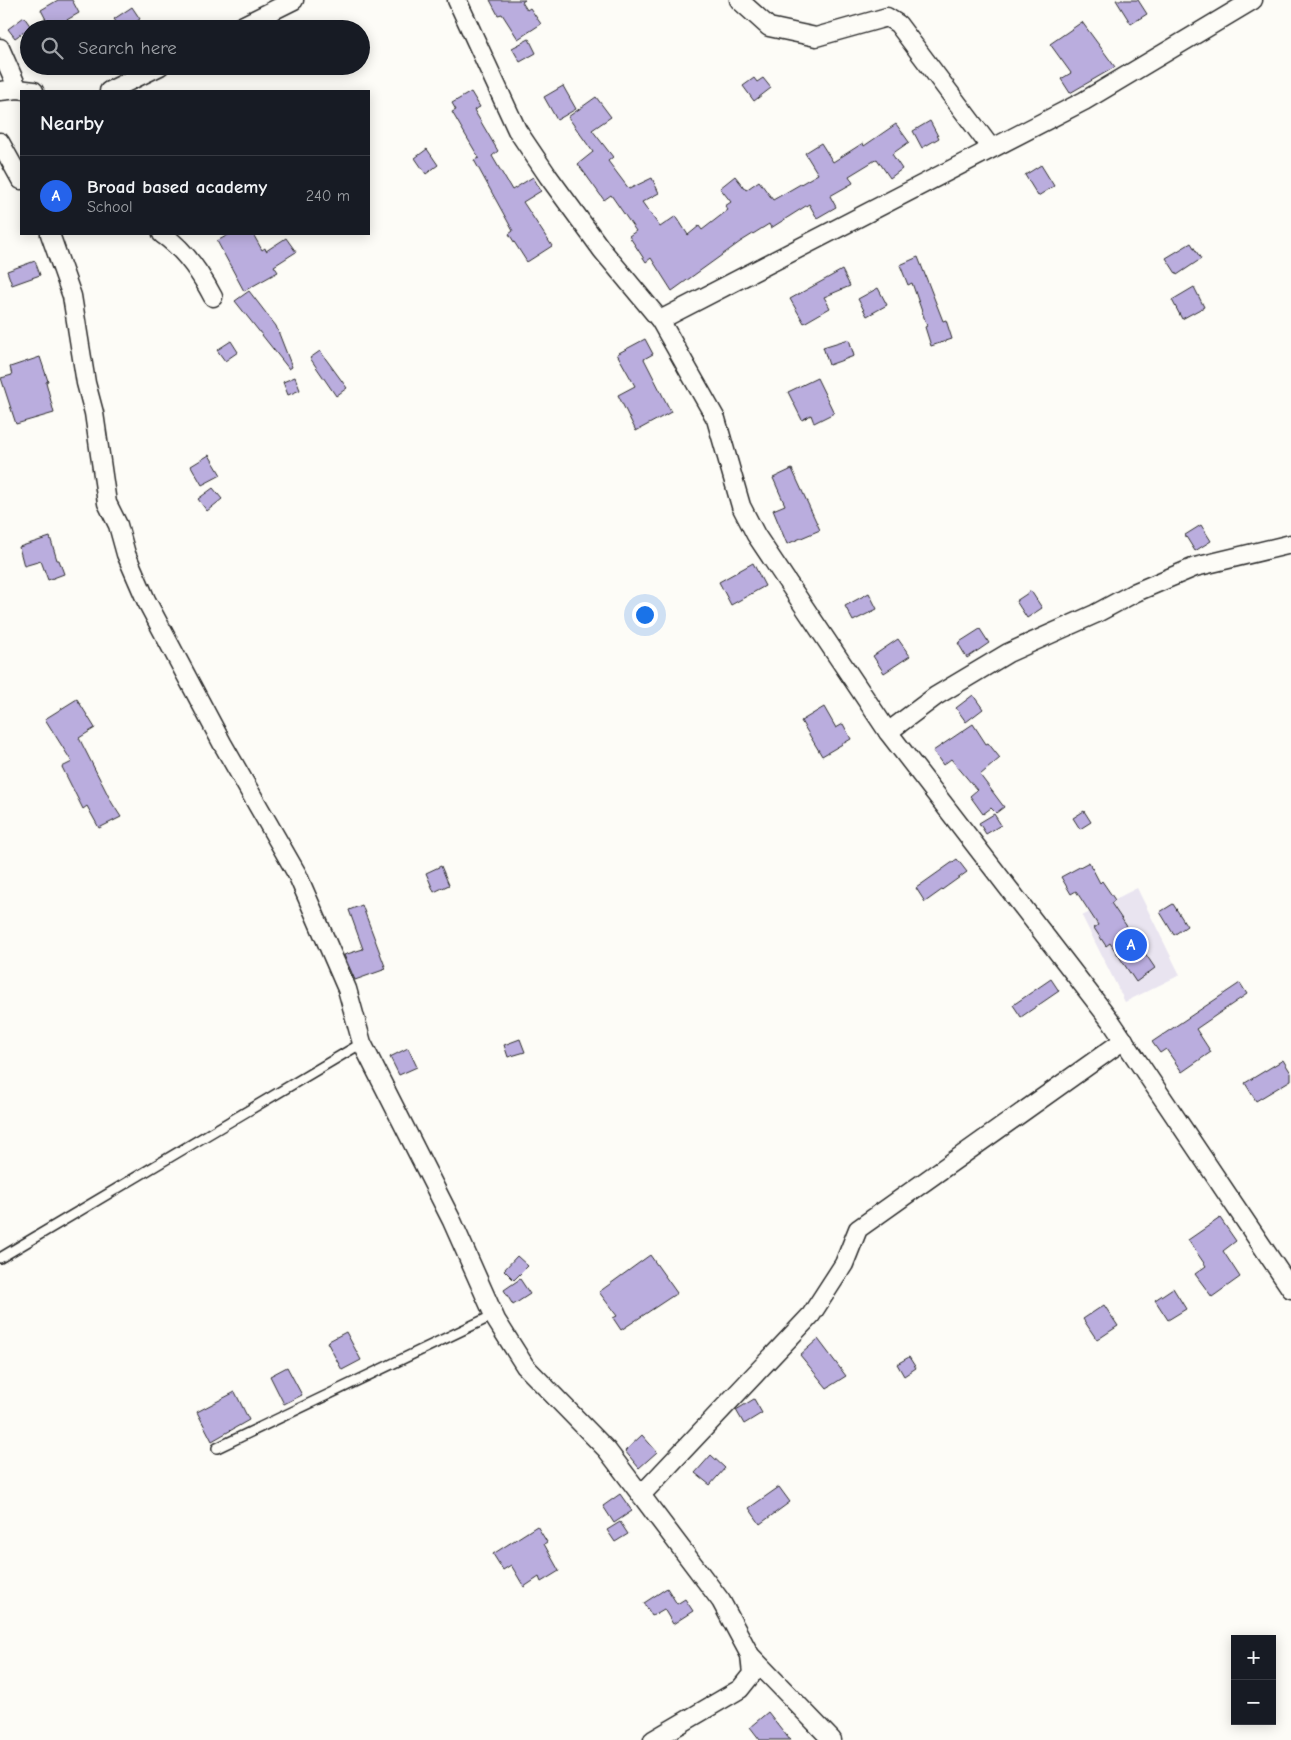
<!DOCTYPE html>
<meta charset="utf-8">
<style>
body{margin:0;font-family:"Comic Neue",sans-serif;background:#20242c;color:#f1f3f6}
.controls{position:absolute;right:15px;bottom:15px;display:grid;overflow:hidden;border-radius:0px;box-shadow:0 2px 12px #0003}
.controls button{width:45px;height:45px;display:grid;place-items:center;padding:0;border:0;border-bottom:1px solid #363941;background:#171b24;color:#f1f3f6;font:25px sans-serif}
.you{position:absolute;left:644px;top:614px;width:18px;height:18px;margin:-12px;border:4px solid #fff;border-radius:50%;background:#1a73e8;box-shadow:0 0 0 8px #1a73e833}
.badge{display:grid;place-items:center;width:32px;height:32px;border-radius:50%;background:#2563eb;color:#fff;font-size:16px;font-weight:700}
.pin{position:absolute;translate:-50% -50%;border:2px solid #fff;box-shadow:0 1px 5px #0006}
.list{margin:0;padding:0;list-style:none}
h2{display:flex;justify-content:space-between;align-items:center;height:65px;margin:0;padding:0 20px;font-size:21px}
h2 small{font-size:16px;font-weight:400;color:#9ea1a6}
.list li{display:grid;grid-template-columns:32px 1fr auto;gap:15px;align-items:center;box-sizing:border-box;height:80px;padding:0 20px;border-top:1px solid #363941}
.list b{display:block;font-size:19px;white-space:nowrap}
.list p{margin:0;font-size:16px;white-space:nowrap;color:#9ea1a6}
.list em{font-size:16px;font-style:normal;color:#9ea1a6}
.icon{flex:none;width:28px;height:28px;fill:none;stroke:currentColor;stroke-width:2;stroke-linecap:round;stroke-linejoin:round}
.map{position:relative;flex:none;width:1291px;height:1740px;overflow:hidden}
.search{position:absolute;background:#171b24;box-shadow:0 2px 12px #0003;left:20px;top:20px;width:350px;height:55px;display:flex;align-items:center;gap:12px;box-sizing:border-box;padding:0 18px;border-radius:28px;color:#9ea1a6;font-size:19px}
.panel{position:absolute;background:#171b24;box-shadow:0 2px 12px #0003;left:20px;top:90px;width:350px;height:145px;border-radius:0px}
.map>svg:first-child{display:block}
</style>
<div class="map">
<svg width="1291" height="1740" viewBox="0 0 1291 1740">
<rect width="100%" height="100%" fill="#fdfcf7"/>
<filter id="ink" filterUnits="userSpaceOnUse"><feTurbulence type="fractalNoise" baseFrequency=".02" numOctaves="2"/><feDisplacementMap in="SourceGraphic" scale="10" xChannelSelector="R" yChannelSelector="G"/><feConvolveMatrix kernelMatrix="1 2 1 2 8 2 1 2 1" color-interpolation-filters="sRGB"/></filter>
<g filter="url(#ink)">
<polygon fill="#e9e4f0" points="1137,888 1180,975 1125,1002 1082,916"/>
<g fill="#baadde" stroke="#2b2b2b">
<polygon points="58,0 72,0 79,13 51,29 41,10"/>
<polygon points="490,0 525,0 522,2 527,10 530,8 541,24 518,39 502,14 498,15"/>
<polygon points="1116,0 1138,0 1147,14 1131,24"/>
<polygon points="132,7 140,19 126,29 121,29 114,19"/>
<polygon points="24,17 31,27 15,38 8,29"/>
<polygon points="1082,22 1115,67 1070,93 1061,79 1071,73 1050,44"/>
<polygon points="529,39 536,53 520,62 512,48"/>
<polygon points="754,78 757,82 763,78 771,88 754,101 743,86"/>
<polygon points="563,86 576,109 557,120 544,97"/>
<polygon points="471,92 480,107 474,110 498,151 492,156 512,190 533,177 541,191 523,202 552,246 527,262 509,234 513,231 474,160 479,158 452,112 456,110 452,103"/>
<polygon points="596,97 611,117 592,130 613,157 608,161 629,189 652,178 659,193 642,202 660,227 676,216 688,235 699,226 702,230 728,210 725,206 731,202 720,188 735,176 746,190 759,181 773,200 818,174 805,153 821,143 833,162 863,143 864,146 896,124 909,142 892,154 902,169 890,178 877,159 849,176 853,183 830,196 836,207 817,218 809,204 771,228 769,224 740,242 672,291 651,258 646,262 629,236 636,231 611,195 604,200 578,164 593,152 568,117"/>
<polygon points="930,121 939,138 922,148 913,131"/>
<polygon points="427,149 438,165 426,174 415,158"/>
<polygon points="1041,165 1054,186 1038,196 1025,175"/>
<polygon points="230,234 253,234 262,250 265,248 266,251 286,238 296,252 274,266 278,272 244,291 217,241"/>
<polygon points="1191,243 1201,259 1177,275 1166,258"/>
<polygon points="918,257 943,321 946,320 952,339 931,346 925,327 927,326 912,283 908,285 900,265"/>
<polygon points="35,261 40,275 12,285 7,271"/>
<polygon points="842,270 850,286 824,297 830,308 804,323 790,299"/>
<polygon points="1194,287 1204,307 1182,319 1172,300"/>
<polygon points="878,288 887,305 867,316 858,299"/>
<polygon points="249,291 276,326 292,367 289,369 235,301"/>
<polygon points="645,339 653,354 644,359 671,412 636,431 618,395 635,386 617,354"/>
<polygon points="849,339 854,356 829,365 823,347"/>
<polygon points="231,341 238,352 225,361 217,350"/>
<polygon points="320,351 347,388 336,396 310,358"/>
<polygon points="40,357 48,381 46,382 54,413 16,424 1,378 12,375 10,367"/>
<polygon points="295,377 300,390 288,395 283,382"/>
<polygon points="817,378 834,413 814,423 811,415 802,420 788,392"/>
<polygon points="209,455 221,475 202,485 191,466"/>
<polygon points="792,469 820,530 787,544 773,510 785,505 773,478"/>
<polygon points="213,488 222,499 207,511 198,499"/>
<polygon points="1201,525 1211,541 1195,551 1185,535"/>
<polygon points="50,537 57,560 59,560 64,574 48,580 41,561 24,566 19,547"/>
<polygon points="753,563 765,586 731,605 719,582"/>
<polygon points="1031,591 1042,608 1027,618 1016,601"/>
<polygon points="869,593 877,609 853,621 845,606"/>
<polygon points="980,629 989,643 967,658 958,643"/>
<polygon points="898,639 910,656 884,673 873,656"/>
<polygon points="973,695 983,709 966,722 956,708"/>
<polygon points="77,699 95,728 79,738 112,803 121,817 99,828 87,806 83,809 62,767 72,762 45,719"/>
<polygon points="824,707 836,728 843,724 851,739 822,756 801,721"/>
<polygon points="973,724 986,744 988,743 1000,758 980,775 1004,807 996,813 991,808 983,814 970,796 977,790 951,759 943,765 933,751"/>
<polygon points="1084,811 1091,822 1080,829 1073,818"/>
<polygon points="994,814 1001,825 986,834 979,823"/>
<polygon points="957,859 967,872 925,902 916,888"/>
<polygon points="1089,862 1100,883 1102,881 1115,900 1111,903 1155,968 1136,982 1110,943 1106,946 1094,928 1098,925 1076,891 1071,894 1061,877"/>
<polygon points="441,866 449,885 434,892 426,873"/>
<polygon points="1173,904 1187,926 1174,935 1160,912"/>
<polygon points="362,905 386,969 355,980 344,955 363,949 349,910"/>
<polygon points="1051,979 1059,991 1021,1017 1013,1005"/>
<polygon points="1240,983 1247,994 1196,1029 1211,1052 1182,1072 1166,1049 1160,1053 1152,1042"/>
<polygon points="520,1039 525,1052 508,1057 504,1045"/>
<polygon points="408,1048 417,1067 399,1075 390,1057"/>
<polygon points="1283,1060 1291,1073 1291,1080 1256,1101 1245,1083"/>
<polygon points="1220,1218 1236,1241 1223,1251 1240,1277 1212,1297 1195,1274 1206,1266 1188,1240"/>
<polygon points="650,1255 677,1293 621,1330 613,1318 617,1316 599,1292"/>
<polygon points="517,1256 528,1266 514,1280 504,1270"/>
<polygon points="520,1279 530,1294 513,1305 504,1290"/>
<polygon points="1173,1288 1186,1309 1168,1320 1155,1300"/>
<polygon points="1104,1305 1118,1326 1097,1340 1083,1319"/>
<polygon points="346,1332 361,1360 342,1370 327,1342"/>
<polygon points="818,1339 846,1376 827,1388 800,1355"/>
<polygon points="909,1357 916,1368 904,1376 897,1364"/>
<polygon points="287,1367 302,1395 284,1404 270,1376"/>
<polygon points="235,1392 249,1420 212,1441 197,1412"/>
<polygon points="754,1399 762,1413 744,1424 736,1410"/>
<polygon points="642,1435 657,1452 639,1468 625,1451"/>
<polygon points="711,1455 725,1468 710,1485 695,1473"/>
<polygon points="779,1487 790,1502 760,1524 749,1508"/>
<polygon points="620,1494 632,1511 614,1523 603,1506"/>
<polygon points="620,1522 628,1534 615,1542 607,1530"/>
<polygon points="537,1526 547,1542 544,1544 559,1571 541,1582 539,1577 524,1587 511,1565 503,1570 493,1554"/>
<polygon points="667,1588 677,1604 685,1599 693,1611 673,1624 664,1609 652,1616 644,1603"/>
<polygon points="768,1712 790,1740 760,1740 750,1727"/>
</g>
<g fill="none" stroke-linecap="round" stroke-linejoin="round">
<defs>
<g id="lane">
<polyline points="0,1258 362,1043"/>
<polyline points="217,1448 494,1315"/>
</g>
<g id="street">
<polyline points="457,0 517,130 548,176 602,250 660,320 716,419 741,506 756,535 888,732 1110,1020 1291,1289"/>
<polyline points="739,0 769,27 816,37 887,17 898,24 991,148"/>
<polyline points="236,29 294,0"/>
<polyline points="0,48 18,89"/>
<polyline points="0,91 18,89 34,91"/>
<polyline points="109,91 160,66"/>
<polyline points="0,142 21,180"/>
<polyline points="50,234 72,296 86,383 94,413 107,503 118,525 126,554 146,600 222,743 297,874 347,989 362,1043 452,1221 496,1320 525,1366 607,1450 721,1601 750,1655 752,1674 740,1689 653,1740"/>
<path d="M162 234C184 249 201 274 213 297"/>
<polyline points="660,320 1084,101 1253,0"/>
<polyline points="888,732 936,696 1008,653 1095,614 1136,592 1195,567 1291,544"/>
<polyline points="642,1494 811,1315 844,1264 858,1229 1124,1040"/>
<polyline points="750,1655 832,1740"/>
</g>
</defs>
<use href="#lane" stroke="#2b2b2b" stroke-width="12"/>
<use href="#street" stroke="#2b2b2b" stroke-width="21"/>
<use href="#lane" stroke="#fdfcf7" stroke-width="9"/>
<use href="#street" stroke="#fdfcf7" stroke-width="18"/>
</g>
</g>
</svg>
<div class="controls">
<button>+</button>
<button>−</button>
</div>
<div class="you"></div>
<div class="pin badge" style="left:1131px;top:945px">A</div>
<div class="search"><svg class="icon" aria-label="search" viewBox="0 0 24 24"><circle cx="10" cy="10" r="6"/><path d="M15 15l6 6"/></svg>Search here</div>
<section class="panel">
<h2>Nearby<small></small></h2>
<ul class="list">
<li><span class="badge">A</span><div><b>Broad based academy</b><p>School</p></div><em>240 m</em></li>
</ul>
</section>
</div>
